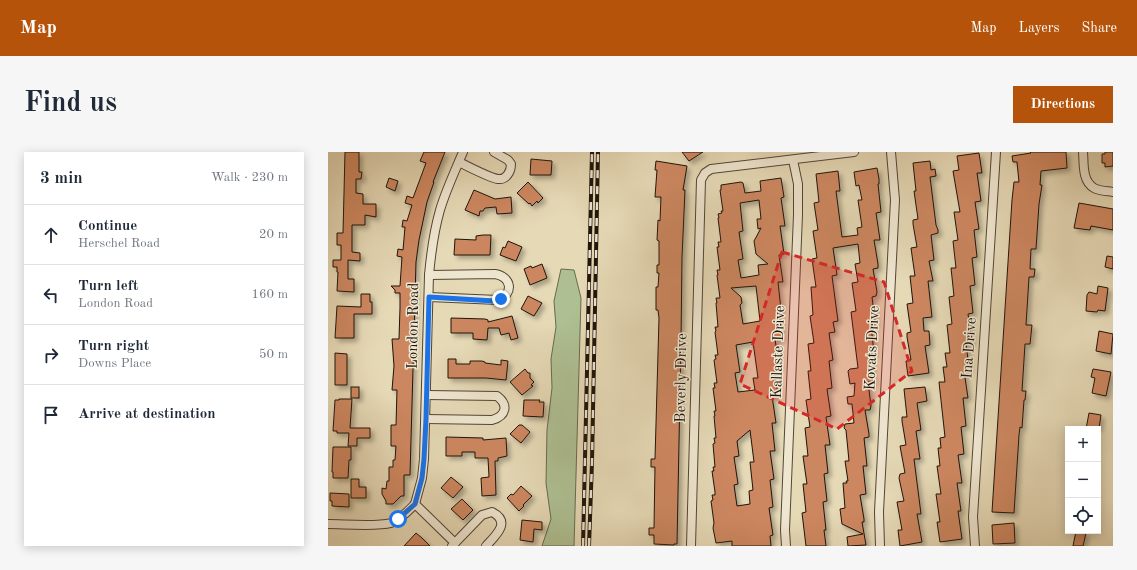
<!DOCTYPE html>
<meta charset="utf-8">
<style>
body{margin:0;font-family:"Old Standard TT",serif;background:#f6f6f7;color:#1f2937}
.controls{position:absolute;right:12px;bottom:12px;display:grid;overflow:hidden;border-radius:0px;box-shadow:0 2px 10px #0003}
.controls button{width:36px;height:36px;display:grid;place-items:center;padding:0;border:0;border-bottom:1px solid #e0e1e3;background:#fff;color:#1f2937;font:20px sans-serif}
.stop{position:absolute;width:12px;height:12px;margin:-9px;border:3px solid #1a73e8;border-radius:50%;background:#fff}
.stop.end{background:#1a73e8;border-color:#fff;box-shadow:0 1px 4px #0008}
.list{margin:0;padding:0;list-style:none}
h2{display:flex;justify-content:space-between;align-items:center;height:52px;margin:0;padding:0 16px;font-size:17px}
h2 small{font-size:13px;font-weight:400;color:#747a83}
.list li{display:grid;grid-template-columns:26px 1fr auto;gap:12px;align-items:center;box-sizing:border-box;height:60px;padding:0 16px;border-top:1px solid #e0e1e3}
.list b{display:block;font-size:15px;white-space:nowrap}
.list p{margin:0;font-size:13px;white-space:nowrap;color:#747a83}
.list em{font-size:13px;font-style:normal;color:#747a83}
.icon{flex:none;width:22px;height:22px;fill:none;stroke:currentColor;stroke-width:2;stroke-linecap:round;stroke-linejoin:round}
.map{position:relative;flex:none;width:785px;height:394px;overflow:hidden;border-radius:0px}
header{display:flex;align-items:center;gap:24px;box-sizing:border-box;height:56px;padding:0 20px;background:#b45309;color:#fff}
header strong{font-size:19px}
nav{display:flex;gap:22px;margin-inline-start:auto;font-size:14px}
.intro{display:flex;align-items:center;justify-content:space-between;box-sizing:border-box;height:96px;padding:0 24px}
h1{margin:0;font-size:28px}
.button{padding:10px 18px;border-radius:0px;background:#b45309;color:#fff;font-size:14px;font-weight:700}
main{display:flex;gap:24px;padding:0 24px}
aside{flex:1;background:#fff;border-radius:0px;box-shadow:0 2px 10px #0003}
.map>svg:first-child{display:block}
</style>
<header>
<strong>Map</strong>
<nav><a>Map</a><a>Layers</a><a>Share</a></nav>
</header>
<div class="intro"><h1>Find us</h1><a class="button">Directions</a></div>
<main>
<aside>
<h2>3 min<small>Walk · 230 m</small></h2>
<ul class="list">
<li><svg class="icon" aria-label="ahead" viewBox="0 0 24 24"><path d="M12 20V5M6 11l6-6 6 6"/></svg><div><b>Continue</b><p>Herschel Road</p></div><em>20 m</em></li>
<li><svg class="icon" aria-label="left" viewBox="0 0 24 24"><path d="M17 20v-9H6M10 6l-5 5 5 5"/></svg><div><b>Turn left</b><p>London Road</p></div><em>160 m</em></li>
<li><svg class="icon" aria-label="right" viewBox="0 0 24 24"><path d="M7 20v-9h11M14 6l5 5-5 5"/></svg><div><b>Turn right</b><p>Downs Place</p></div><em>50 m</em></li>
<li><svg class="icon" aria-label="arrive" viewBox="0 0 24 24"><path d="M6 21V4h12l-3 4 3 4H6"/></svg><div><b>Arrive at destination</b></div></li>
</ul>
</aside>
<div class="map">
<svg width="785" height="394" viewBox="0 0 785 394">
<defs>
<filter id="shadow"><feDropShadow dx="3.5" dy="3.5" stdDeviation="2" flood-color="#0004"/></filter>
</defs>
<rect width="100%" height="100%" fill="#e6d9b6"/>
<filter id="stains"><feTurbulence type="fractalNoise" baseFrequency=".005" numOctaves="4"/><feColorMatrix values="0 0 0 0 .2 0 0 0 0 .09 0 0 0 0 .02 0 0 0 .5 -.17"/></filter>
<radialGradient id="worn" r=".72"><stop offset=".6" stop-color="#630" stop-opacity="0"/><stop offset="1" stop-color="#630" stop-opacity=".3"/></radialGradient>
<polygon fill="#aec093" stroke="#666a4f" points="233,117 246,118 253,146 246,394 214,394 223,367 218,331 219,278 224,236 223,207 228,175 226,149"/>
<g fill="#cd8761" stroke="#1f140b" fill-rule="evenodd" filter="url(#shadow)">
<polygon points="17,0 31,0 31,20 34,20 33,27 28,27 28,41 35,42 35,52 48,52 48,65 37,63 37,73 24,73 24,100 32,101 32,109 20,108 20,127 26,127 26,140 9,139 10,120 9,120 9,115 5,115 5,108 13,108 13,93 9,93 9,81 15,81"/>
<polygon points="96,0 117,0 105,30 106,30 99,50 91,88 88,110 82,323 76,323 76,344 73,344 65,352 58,352 58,349 54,342 54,336 58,337 59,329 61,329 61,315 65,315 65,308 67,308 68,294 63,294 63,273 68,273 69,238 64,238 66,214 64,187 71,187 72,156 72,141 67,141 67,138 63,134 72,134 74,105 69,104 70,97 75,98 77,75 74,75 75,68 79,69 84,53 77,51 79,44 85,46 98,11 92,9"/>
<polygon points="354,0 375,0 361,9"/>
<polygon points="702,0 738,0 739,16 713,19 712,33 714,33 711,52 708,97 703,97 702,117 707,117 706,125 701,125 698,173 704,173 702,192 697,192 694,239 698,239 697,248 696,248 694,276 692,275 691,283 686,361 664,360 684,48 686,30 691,30 689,10 685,10 684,4 703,1"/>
<polygon points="777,0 785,0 785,14 777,15 777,11 774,11 774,2 777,2"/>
<polygon points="651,1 654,21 649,21 653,49 647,50 651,77 646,78 649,105 644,106 647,133 642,134 645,161 640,162 644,190 638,190 641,218 636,219 640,246 635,246 638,274 633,275 636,302 630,303 634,331 629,331 633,359 630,359 634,387 612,390 609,370 612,370 608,342 613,342 609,314 612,314 610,296 613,296 612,286 617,285 611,230 617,230 615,215 619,215 617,201 622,201 619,173 624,172 621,145 626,144 623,116 628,116 625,89 630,88 626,60 632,60 625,19 631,18 629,4"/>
<polygon points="203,7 224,9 223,23 202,23"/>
<polygon points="328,9 359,14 355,38 357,38 354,105 353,189 349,392 346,392 346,393 326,392 326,383 321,383 321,376 326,376 327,315 323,315 323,307 327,307 331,166 330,158 328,158 328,135 330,135 331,121 329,121 329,113 331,113 331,89 329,88 330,68 332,69 333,45 327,45 329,18 327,18"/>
<polygon points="602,9 603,18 607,17 608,24 602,25 608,73 610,78 610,81 603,83 606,108 601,109 605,129 600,129 604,165 595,166 596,179 601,179 602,193 597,194 601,221 580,224 578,209 583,208 579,185 579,181 583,180 579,152 585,151 582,124 587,124 583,96 589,95 585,72 585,68 590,67 586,39 588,39 585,11"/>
<polygon points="549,16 551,27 551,32 550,32 553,60 548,61 552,88 546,88 550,112 550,116 545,117 549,140 548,144 544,145 547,169 547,172 543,173 546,201 541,202 545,230 540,230 543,254 542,258 537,258 541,282 541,285 536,286 539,314 535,314 538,342 532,343 536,367 536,370 534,370 538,393 520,394 519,385 535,382 514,372 512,357 517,356 515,331 519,331 518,329 520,329 517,309 521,309 518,278 516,276 517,272 526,271 524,252 520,252 519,245 526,244 527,231 522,232 520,219 522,217 530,216 523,160 528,159 524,131 530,130 527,112 532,111 530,92 505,96 509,123 504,124 510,169 505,170 507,180 501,181 505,208 501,209 504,236 499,237 503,264 498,265 502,293 497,293 500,321 496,322 499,349 495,350 498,378 496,378 498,394 478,394 474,361 478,360 475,332 479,332 475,304 480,304 477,276 482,275 478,248 483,247 480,219 483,219 480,192 486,191 482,164 485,163 483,135 488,135 484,107 489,106 485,79 490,78 486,51 491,50 488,22 510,19 512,39 508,39 514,85 530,83 529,76 534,75 530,48 534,48 531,33 528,34 526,20"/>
<polygon points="61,26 70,29 67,39 58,35"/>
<path d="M453 26 456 45 453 46 457 74H452L456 102 451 103 455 130H450L453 158 451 159 454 186 447 187 451 215 446 216 450 243 444 244 448 271H444L447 299H442L446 327 442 328 445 355 441 356 445 383 442 384 443 394H404V389L388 391 385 376 386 371 383 349 385 348 384 343H387V340L384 319H386L385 315H387L385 292 387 291 386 286H388L386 264H387L386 259H388L385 236H387L386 231H389L386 208 388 207 387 203H390L387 180 388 179 387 175H390L388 151H389L388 146H392L389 123H390L389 118H392L389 95H391L390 90H393L390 66H391L390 62 394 61 393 59H395L392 38H393V33L413 30 415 31 417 41 433 39 432 29ZM431 48 433 67H429L430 77 433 76 426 89 428 102 440 112 430 113 431 123 413 126 410 108 415 107 411 80 415 79 412 51ZM428 134 432 169 415 172 412 153 414 151 413 145 403 136ZM425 190 430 226H425L427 238 410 240 407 221 412 220 408 193ZM422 278 426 310H422L425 338 421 339 422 352 409 354 406 333 410 332 406 305 411 304 409 289Z"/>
<polygon points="200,30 215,46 210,51 209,49 204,54 202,51 201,52 189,41"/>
<polygon points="146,38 167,47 183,45 184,61 169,62 168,55 157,56 155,59 152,59 151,64 137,58"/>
<polygon points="751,51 785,57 785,78 763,74 762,78 746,76"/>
<polygon points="155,83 163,83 162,103 126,103 127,87 148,88 148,84"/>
<polygon points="180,89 194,95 188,109 172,103 175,95 177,96"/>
<polygon points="779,104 785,105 785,117 777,115"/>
<polygon points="214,112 219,126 202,133 196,117 203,114 204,116"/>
<polygon points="770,134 780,136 777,159 770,158 769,160 758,159 759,143 761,140 769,142"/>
<polygon points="33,142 42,142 42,150 44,150 44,162 26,162 26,186 7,186 9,154 33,155"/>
<polygon points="200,144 214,151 206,164 193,157"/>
<polygon points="184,164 190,186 183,188 181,181 173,183 171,176 160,176 159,188 145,187 145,181 123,181 123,166 157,167 160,168 160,170"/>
<polygon points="771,179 785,182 783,202 768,199"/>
<polygon points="7,201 19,202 19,233 7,233"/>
<polygon points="120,207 128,207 128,212 142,212 142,209 154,209 157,210 157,211 173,213 173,208 180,209 178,228 158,226 120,226"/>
<polygon points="197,217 200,221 202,221 202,226 206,230 203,233 205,234 194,243 182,230"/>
<polygon points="765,217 783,220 778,244 764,241 767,226 763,225"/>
<rect x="23" y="235" width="8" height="11"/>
<polygon points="597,235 599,249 589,251 593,278 588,279 592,307 586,307 593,362 589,362 594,390 572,394 570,378 574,378 569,350 576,349 571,326 572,322 577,321 572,294 578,293 574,269 574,265 579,265 576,237"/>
<polygon points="11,247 24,247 22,276 42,276 42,286 29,286 29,294 20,294 21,281 9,281 9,279 5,279 7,248 11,248"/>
<polygon points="196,248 212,248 211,250 216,250 215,265 195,264"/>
<polygon points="761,261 773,263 771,276 766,275 766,277 758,277"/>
<polygon points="191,273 194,273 202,280 193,291 182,282"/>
<polygon points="118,285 155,286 155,288 178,286 179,304 170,306 170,309 167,309 168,343 154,344 153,326 161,325 160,306 147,306 147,300 134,300 134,304 118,304"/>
<polygon points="5,295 23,295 23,308 21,308 20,326 5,326 5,320 4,320"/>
<polygon points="123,325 135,335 125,346 113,336"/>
<polygon points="23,327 31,327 31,335 38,335 38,346 23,346"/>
<polygon points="193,334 204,344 195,353 196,354 191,359 179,346 183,342 185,343"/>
<polygon points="2,341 21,342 21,355 4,354 4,349 2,349"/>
<polygon points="134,347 145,358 135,368 123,357"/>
<polygon points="194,368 214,370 214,378 206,377 205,390 192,388"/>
<polygon points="686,371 687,391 665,392 664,373"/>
<polygon points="748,379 758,381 755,394 745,394"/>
<polygon points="88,381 94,386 102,394 76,394"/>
</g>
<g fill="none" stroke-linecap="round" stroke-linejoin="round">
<defs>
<g id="street">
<path d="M755 0C756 12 754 29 766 36 771 39 779 39 785 40"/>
<path d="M131 10C139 14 162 26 170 27 178 28 183 20 183 12L180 8 166 0"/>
<path d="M101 145 170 148C186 142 184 125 167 122L101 123"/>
<path d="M98 267 164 268C178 264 181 253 169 244L99 243"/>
<path d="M87 352 94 326 96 307 101 123C103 101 106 79 112 58 118 38 127 19 135 0"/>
<polyline points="87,352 127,391"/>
<path d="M0 372C16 372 48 375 63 371 72 368 80 359 87 352"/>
<path d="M124 394 154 363 164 360C184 370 167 384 158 394"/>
<polyline points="363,394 373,28 377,21 383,17 526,0"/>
<polyline points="458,394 457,378 470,63 470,32 465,8"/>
<polyline points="552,394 551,360 567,48 563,0"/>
<polyline points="647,394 645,365 668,0"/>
</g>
</defs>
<use href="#street" stroke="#514536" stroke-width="10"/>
<use href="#street" stroke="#efe6d0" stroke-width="8"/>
<defs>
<g id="rail">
<polyline points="255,394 264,0"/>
<polyline points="261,394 264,310 270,0"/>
</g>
</defs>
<use href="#rail" stroke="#1f140b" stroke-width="4"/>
<use href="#rail" stroke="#efe6d0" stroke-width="2.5" stroke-dasharray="8" stroke-linecap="butt"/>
</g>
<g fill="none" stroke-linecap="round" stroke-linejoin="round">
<polyline stroke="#1a73e8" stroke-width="5" points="70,367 87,352 94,326 96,307 98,267 101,145 166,149 173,147"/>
</g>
<path fill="#d62828" fill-opacity="0.2" stroke="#d62828" stroke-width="3" stroke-dasharray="8 5" stroke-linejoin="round" d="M454 100 556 130 584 219 509 277 412 232Z"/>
<g text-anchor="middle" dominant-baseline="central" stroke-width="3" stroke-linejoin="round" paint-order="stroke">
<g font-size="15" fill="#1f140b" stroke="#efe6d0">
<text transform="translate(86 174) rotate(-89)">London Road</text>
<text transform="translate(545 196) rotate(-87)">Kovats Drive</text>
<text transform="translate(642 196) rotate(-86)">Ina Drive</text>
<text transform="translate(451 200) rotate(-88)">Kallaste Drive</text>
<text transform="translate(354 226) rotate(-89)">Beverly Drive</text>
</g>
</g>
<rect width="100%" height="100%" filter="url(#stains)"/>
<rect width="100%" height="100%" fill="url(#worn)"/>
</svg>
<div class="controls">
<button>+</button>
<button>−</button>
<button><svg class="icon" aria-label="locate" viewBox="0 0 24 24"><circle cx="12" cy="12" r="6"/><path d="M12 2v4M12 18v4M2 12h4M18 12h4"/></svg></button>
</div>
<div class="stop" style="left:70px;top:367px"></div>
<div class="stop end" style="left:173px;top:147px"></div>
</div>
</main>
